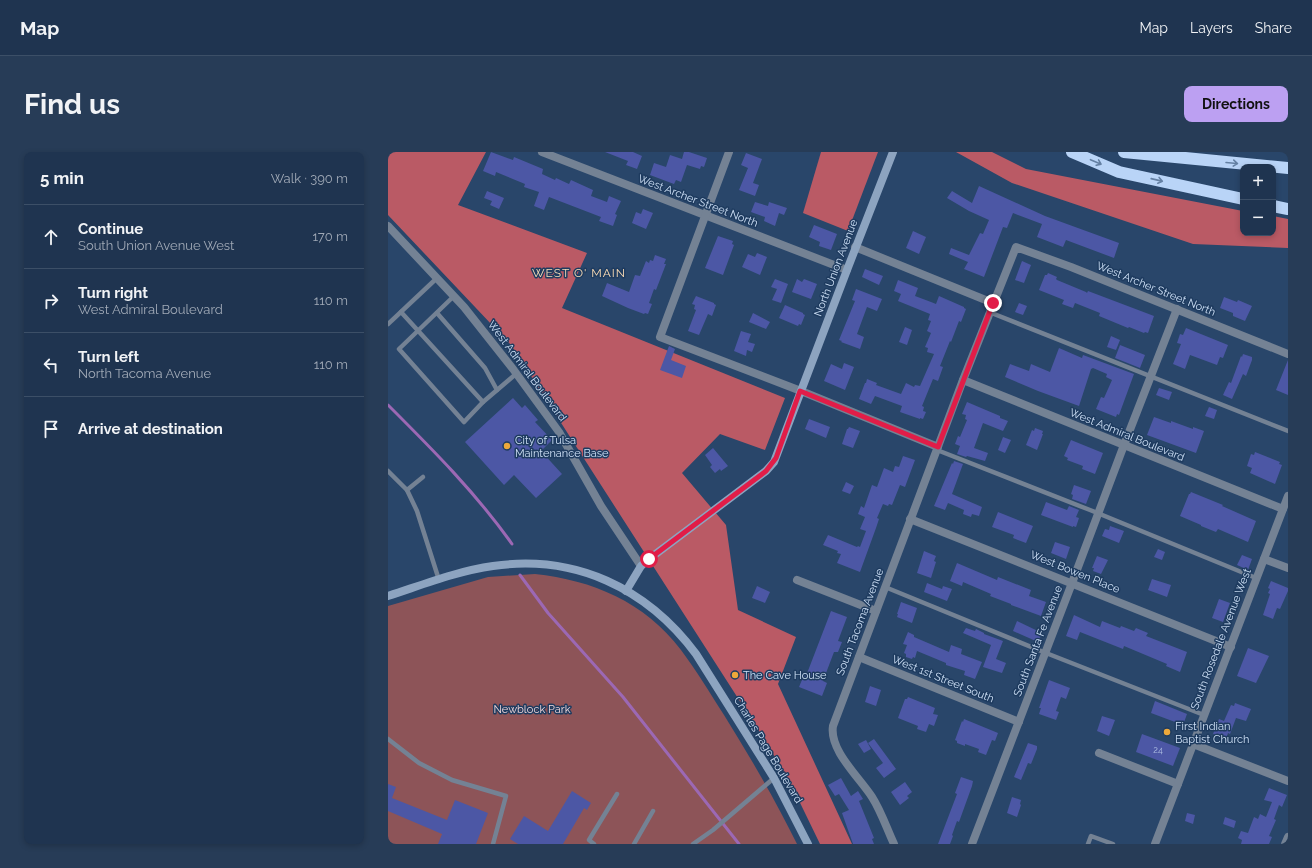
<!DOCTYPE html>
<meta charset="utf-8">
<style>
body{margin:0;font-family:Raleway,sans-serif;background:#273c57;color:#f1f3f6}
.controls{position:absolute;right:12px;top:12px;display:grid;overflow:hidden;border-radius:8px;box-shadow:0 2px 6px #0003}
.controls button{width:36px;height:36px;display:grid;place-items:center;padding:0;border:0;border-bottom:1px solid #3c4f67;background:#1f3450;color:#f1f3f6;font:20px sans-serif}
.stop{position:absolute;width:12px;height:12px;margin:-9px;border:3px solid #e11d48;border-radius:50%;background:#fff}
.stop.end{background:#e11d48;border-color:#fff;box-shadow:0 1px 4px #0008}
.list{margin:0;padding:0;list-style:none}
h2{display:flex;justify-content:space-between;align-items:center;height:52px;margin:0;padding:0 16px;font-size:17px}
h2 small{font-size:13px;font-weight:400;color:#a1aab7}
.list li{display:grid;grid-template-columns:26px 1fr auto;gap:12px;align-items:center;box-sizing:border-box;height:64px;padding:0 16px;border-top:1px solid #3c4f67}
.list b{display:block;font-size:15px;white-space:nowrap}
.list p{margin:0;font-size:13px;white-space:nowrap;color:#a1aab7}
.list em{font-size:13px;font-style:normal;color:#a1aab7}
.icon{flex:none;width:22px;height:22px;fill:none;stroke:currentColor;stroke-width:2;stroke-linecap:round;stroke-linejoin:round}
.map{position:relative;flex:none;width:900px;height:692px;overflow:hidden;border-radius:8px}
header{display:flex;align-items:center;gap:24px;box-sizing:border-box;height:56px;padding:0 20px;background:#1f3450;border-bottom:1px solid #3c4f67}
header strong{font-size:19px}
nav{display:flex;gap:22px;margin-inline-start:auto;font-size:14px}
.intro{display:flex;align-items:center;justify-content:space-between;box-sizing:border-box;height:96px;padding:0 24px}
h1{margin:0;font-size:28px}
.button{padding:10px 18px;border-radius:8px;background:#bca0f2;color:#111;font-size:14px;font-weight:700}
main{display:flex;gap:24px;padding:0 24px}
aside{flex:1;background:#1f3450;border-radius:8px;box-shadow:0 2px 6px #0003}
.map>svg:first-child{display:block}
</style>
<header>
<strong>Map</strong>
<nav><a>Map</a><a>Layers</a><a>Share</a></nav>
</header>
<div class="intro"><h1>Find us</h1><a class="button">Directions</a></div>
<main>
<aside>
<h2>5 min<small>Walk · 390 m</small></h2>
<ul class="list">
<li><svg class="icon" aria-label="ahead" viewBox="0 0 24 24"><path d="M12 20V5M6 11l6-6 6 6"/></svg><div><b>Continue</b><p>South Union Avenue West</p></div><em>170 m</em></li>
<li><svg class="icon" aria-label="right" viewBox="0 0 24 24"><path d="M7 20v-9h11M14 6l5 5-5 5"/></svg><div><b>Turn right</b><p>West Admiral Boulevard</p></div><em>110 m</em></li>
<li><svg class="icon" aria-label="left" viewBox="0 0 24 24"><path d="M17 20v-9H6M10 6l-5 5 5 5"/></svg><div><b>Turn left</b><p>North Tacoma Avenue</p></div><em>110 m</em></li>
<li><svg class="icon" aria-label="arrive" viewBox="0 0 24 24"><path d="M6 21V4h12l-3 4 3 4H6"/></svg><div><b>Arrive at destination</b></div></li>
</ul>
</aside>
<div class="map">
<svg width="900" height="692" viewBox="0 0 900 692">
<rect width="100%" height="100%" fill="#29466a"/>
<path fill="#8d5458" d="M147 422C204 428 257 450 293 498 308 518 322 541 336 563 362 605 387 647 409 692H0V454L100 425Z"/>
<g fill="#ba5a65">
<polygon points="0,0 98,0 70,53 199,101 174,156 397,246 377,298 332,282 294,321 338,373 350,458 408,485 390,532 464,692 432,692 401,628 373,582 123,193 0,63"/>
<polygon points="433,0 490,0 460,79 415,61"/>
<polygon points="568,0 604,0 638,17 855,59 855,81 885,81 885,64 900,67 900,96 805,92 624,31"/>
</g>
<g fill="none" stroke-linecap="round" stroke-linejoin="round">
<g stroke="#9c68b4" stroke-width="3">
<path d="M0 253C44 297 88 341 124 392"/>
<polyline points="132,423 160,461 235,545 351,692"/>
</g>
</g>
<g fill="#4c57a5">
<polygon points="103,0 125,8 126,5 155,17 154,22 167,28 168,26 181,32 183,28 205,38 203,44 219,50 221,44 233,49 227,62 229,63 225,74 211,69 213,65 161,45 156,58 146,54 151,40 136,35 137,32 108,20 107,24 95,19"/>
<polygon points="217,0 245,0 254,4 249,17 238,13 240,9"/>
<polygon points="296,0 301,0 319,6 316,15 313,14 312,17 299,13 293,30 288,28 286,32 262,23 266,11 278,15 282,3 294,7"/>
<polygon points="358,1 374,7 365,31 371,33 367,44 351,38 360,16 353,13"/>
<polygon points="591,34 657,64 731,91 726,106 678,88 675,95 649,85 654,72 625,61 619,76 615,75 596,125 576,117 580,110 561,102 563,96 581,103 592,81 595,82 601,68 581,59 559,46 564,39 584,51"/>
<polygon points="99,39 116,46 111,57 102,53 104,49 96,46"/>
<polygon points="367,50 380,54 381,50 399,56 396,63 391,61 387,74 376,69 377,65 363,60"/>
<polygon points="255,57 265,61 258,77 244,71 248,60 253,62"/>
<polygon points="426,73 449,82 443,98 431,94 432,90 421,85"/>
<polygon points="525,79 538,85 531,102 518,96"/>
<polygon points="330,84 345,89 344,92 346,93 335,123 317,116"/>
<polygon points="369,101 379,105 372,123 354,115 360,102 367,105"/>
<polygon points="267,103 278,107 276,112 278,112 268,138 266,137 261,151 264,152 260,162 257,161 256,162 240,156 214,144 219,131 241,140 247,123 252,124 258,109 261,111 262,108 265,109"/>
<polygon points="634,109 643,113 636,131 627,128"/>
<polygon points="477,117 495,124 491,133 474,125"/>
<polygon points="660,121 669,125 668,127 669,128 698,140 699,141 700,139 766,164 760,181 757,180 756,181 741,175 740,176 711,164 712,161 687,151 685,156 674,152 676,148 651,138 657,123 659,123"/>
<polygon points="387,127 400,132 393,151 384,148 389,137 383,135"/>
<polygon points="409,127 414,130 416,127 429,132 423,147 404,140"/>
<polygon points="510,128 530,136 527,144 543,150 548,152 551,144 576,155 576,156 578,157 573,170 571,169 563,190 562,189 552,214 555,215 550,229 545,227 534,254 536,255 535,259 538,260 535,267 532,266 532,267 512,260 514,254 487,244 483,252 471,247 477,231 478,231 479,227 489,231 488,233 513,242 518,231 526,235 527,233 532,234 546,202 539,200 540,196 537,195 543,181 539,179 543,169 540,168 542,162 510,149 513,142 506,139"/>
<polygon points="468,137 494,147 489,159 479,155 469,182 476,185 472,197 453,190 454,189 451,188 467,149 464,148"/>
<polygon points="308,144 326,151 326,152 328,153 324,164 320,162 311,183 300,179 308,158 306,157 307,153 304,152"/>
<polygon points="836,145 849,150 850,148 864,154 857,169 845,164 845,161 832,156"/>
<polygon points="631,151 639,154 635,163 627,160"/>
<polygon points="397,153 415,161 415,162 417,163 413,173 411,172 410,174 391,166"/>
<polygon points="365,161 382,170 378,177 361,170"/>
<polygon points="517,175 524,178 519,193 511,190"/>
<polygon points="798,176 840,193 835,206 832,205 829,213 802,203 797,217 785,212 793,192 789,191 792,182 795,183"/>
<polygon points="353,179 363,182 360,190 367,192 364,200 359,198 358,204 346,199"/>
<polygon points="723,184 732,188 728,198 719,195"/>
<polygon points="732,193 757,203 752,216 727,206"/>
<polygon points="281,194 287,197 283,208 298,214 294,226 272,218"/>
<polygon points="671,196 694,206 695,203 746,222 731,263 729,262 728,265 708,257 713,245 716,246 724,228 718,225 719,222 705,216 703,217 691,254 650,239 617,225 622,212 641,219 643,212 662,220"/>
<polygon points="855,202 864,205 864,208 858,224 855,222 844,247 835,243 841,230 843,231 853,204 854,205"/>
<polygon points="900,208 900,243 888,238"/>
<polygon points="456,211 466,215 457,238 436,229 443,212 454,217"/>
<polygon points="771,236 784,240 781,248 768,243"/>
<polygon points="125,246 134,256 137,253 150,268 147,270 164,288 153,299 174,322 148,346 126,323 116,333 77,290"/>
<polygon points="579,250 612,264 612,266 620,269 615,279 595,271 586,296 600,301 597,309 579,304 578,305 569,302 572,294 567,292 570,284 572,285 579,268 577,267 578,263 574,262"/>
<polygon points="821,255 829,258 826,267 817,264"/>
<polygon points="766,265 783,271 783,269 805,277 805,275 816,279 808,301 759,283"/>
<polygon points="421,267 442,275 438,286 417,277"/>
<polygon points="461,275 472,279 465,296 454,292 459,277 460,277"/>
<polygon points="647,276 655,279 654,282 655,282 649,298 638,293 644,278 646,279"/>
<polygon points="615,285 623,288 617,301 610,298"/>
<polygon points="683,288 715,301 707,322 694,317 695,314 679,308 680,306 676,304"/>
<polygon points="325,296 340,314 333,319 332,317 327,321 322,315 324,313 317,303"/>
<polygon points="867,300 892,310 891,312 894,313 887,332 862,321 864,316 859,314 863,302 866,303"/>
<polygon points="515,304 527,308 517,335 512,333 504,353 501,352 500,354 495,352 489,366 491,367 488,376 472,420 449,411 453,402 449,401 450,399 435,393 440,383 469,395 470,394 472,395 478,379 472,377 477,365 470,362 473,354 476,356 484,333 489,335 496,316 505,320 507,314 511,315"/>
<polygon points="566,309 575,312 564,342 594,355 591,364 584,362 583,365 575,362 576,358 560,351 557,358 546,354 564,311 565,312"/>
<polygon points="458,330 466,334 462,342 454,339"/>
<polygon points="686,333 703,339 698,352 684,347 685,343 683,342"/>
<polygon points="803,340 835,353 834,354 868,369 860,390 830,377 828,380 813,374 813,373 792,364 801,342 802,342"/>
<polygon points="658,350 679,358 681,354 691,358 688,365 691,366 688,375 685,374 685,375 653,363"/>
<polygon points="610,360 645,374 638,391 625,386 626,383 604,375"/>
<polygon points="722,374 736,379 731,391 714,384 717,377 721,378"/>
<polygon points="667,390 682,395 678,407 663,401"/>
<polygon points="770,397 777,400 774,408 766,405"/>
<polygon points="536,399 548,404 546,409 548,410 543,426 529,421"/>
<polygon points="854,403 864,407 860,418 849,413"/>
<polygon points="709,404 720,408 713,422 705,419 706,416 704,416"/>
<polygon points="569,411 609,428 610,425 643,438 641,444 658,450 653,464 623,453 623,452 602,444 603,442 575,430 574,434 562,429"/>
<polygon points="764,427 783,433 779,445 760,438"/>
<polygon points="883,429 900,436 900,439 892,457 889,456 885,467 875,463 882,442 880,441 882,437 880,436"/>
<polygon points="539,431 554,437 555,434 564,437 559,449 536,440"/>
<polygon points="369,434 382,440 377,451 364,446"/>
<polygon points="831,447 842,451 835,470 824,466"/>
<polygon points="513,450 529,456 524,471 509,465 510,462 509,462"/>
<polygon points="443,459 459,465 450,489 454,490 450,500 446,500 435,529 439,531 434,544 411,535 416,523 418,524"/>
<polygon points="686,463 712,475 714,469 732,476 733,474 746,479 748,476 760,481 758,484 799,500 792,520 778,514 779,512 736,494 735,497 692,480 689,488 678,484"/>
<polygon points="629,469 654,481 650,490 625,479"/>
<polygon points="578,476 587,479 588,477 596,481 596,482 615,489 608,507 618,511 614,521 595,515 603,493 575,481"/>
<polygon points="520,480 526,483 526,485 561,500 563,493 574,497 573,502 594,510 587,527 576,523 577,519 558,513 558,511 529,499 527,506 525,505 524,507 518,505 518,502 516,501 519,493 515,492"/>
<polygon points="860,496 881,504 868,531 849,524"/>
<polygon points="661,528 682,536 678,547 673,545 668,559 671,560 668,568 651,562 653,556 651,556"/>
<polygon points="482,534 493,538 488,554 477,550"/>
<polygon points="520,545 547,556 545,562 550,563 546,574 541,572 538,580 529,577 530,574 510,566 517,547 519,547"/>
<polygon points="767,549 799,562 795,573 763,561"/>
<polygon points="847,551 863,557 858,569 848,566 842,582 840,581 838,587 825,582 831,567 836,569 843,553 846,554"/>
<polygon points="714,564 727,568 721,584 709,579"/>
<polygon points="576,567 610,581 607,589 604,588 598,603 590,600 591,597 577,592 577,594 569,591 569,589 567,588 574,569 575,570"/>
<polygon points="754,582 792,596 785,614 748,600"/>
<polygon points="486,587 508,617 496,626 488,616 495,611 480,591"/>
<polygon points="478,588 483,597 476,601 470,592"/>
<polygon points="640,591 649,594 649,597 643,612 640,611 633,628 626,625"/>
<polygon points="573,625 585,629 584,634 571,670 569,669 564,683 565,684 562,692 550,692 569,642 567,641"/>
<polygon points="453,626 463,644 470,639 475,647 471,649 486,686 484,687 486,692 465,692 454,661 461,658 451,642 447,644 440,633"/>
<polygon points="517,630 524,640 519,644 521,646 512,653 503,640"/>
<polygon points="0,632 8,635 4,646 59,668 67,648 100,661 88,692 50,692 54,682 0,659"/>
<polygon points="881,636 899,643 894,655 891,653 886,667 888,668 881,684 884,685 881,692 853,692 854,688 850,686 853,679 860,681 866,665 870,667 872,662 878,665 884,650 876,648"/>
<polygon points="184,639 203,651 199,658 196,656 175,692 130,692 122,687 136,664 160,679"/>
<polygon points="624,645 633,648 632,652 633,653 629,665 619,661"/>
<polygon points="799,661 807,663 805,672 797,669"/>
<polygon points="837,665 848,669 846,676 835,672"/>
</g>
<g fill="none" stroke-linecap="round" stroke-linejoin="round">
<g stroke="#748294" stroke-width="4.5">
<polyline points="66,144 11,197 76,270 95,250 129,221"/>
<polyline points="13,160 95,250"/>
<polyline points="601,160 900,279"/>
<polyline points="49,161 97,216 109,238"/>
<polyline points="0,172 49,126"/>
<polyline points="549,298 702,358 868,426"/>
<polyline points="0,319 19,338 29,359 51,428"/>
<polyline points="19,338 35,325"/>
<polyline points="497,435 658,501 816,563"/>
<polyline points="0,587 31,611 64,628 118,644 105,692"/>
<polyline points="206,692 201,688 229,642"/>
<polyline points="246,692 265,659"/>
<polyline points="305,692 325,678 386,626"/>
<polyline points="700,692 703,684 725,692"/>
</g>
<g stroke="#748294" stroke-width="8">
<polyline points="154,0 459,118"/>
<polyline points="341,0 272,185 413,239 550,295"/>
<polyline points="0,74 76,155 125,217 171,280 213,354 253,414"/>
<polyline points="467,95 605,151"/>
<polyline points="575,228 895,357"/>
<polyline points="522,367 843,495"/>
<polyline points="876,407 900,416"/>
<polyline points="409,428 488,459"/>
<polyline points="471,505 631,570"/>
<polyline points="805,592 900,629"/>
<polyline points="711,601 790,632"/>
<path d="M506 692C499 677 493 659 484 645 471 625 441 598 445 574L575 228 628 95 683 115 900 202"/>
<polyline points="584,692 684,431 736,293 789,157"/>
<polyline points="767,692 900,344"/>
<polyline points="897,692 900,685"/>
</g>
<g stroke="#8da4c0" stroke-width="8">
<polyline points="238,439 253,414 261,407 378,319 386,310 459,118 505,0"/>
<path d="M0 444C34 433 69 419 105 414 187 402 259 436 308 502L386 626 420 692"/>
</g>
<g stroke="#b9d4f7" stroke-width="12">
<polyline points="684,0 731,20 855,47"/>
<polyline points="736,0 900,16"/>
<polyline points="885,54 900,57"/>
</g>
</g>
<defs><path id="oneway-shaft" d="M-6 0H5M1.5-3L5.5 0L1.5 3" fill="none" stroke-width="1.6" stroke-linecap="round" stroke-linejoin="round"/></defs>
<g stroke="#6480a3">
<use href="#oneway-shaft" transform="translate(708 10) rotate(23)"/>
<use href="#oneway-shaft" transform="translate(844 11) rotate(5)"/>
<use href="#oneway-shaft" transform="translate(769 28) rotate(13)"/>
</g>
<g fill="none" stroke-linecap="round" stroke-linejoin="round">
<polyline stroke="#e11d48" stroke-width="5" points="261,407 378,319 388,306 412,239 550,295 605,151"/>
</g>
<g fill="#eda83b" stroke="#1e3b5f" stroke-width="1.5">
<circle cx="119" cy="294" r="4"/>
<circle cx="347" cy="523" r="4"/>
<circle cx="779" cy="580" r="4"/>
</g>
<g text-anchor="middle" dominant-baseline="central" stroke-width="3" stroke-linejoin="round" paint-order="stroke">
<g font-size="9" fill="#aebee2">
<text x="770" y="598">24</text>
</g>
<g font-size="11" fill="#cee0f6" stroke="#1e3b5f">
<text transform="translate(310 49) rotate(21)">West Archer Street North</text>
<text transform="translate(448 116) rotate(-69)">North Union Avenue</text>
<text transform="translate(768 137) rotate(22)">West Archer Street North</text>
<text transform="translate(139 219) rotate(53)">West Admiral Boulevard</text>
<text transform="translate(739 283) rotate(22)">West Admiral Boulevard</text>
<text transform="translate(687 420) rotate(22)">West Bowen Place</text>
<text transform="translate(472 470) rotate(-69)">South Tacoma Avenue</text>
<text transform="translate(833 487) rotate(-69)">South Rosedale Avenue West</text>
<text transform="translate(650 489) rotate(-69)">South Santa Fe Avenue</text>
<text transform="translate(555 527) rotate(22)">West 1st Street South</text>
<text transform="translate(380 598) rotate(59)">Charles Page Boulevard</text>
</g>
<g font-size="11" fill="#cee0f6" stroke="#1e3b5f" text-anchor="start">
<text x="127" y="288">City of Tulsa<tspan x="127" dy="13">Maintenance Base</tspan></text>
<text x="355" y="523">The Cave House</text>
<text x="787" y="574">First Indian<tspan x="787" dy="13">Baptist Church</tspan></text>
</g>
<g font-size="11" fill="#f5d9db" stroke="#1e3b5f">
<text x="144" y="557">Newblock Park</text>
</g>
<g font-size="12" letter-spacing="1" fill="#fadcb6" stroke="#1e3b5f">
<text x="191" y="121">WEST O' MAIN</text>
</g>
</g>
</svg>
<div class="controls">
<button>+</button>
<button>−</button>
</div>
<div class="stop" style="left:261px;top:407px"></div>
<div class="stop end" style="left:605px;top:151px"></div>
</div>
</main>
